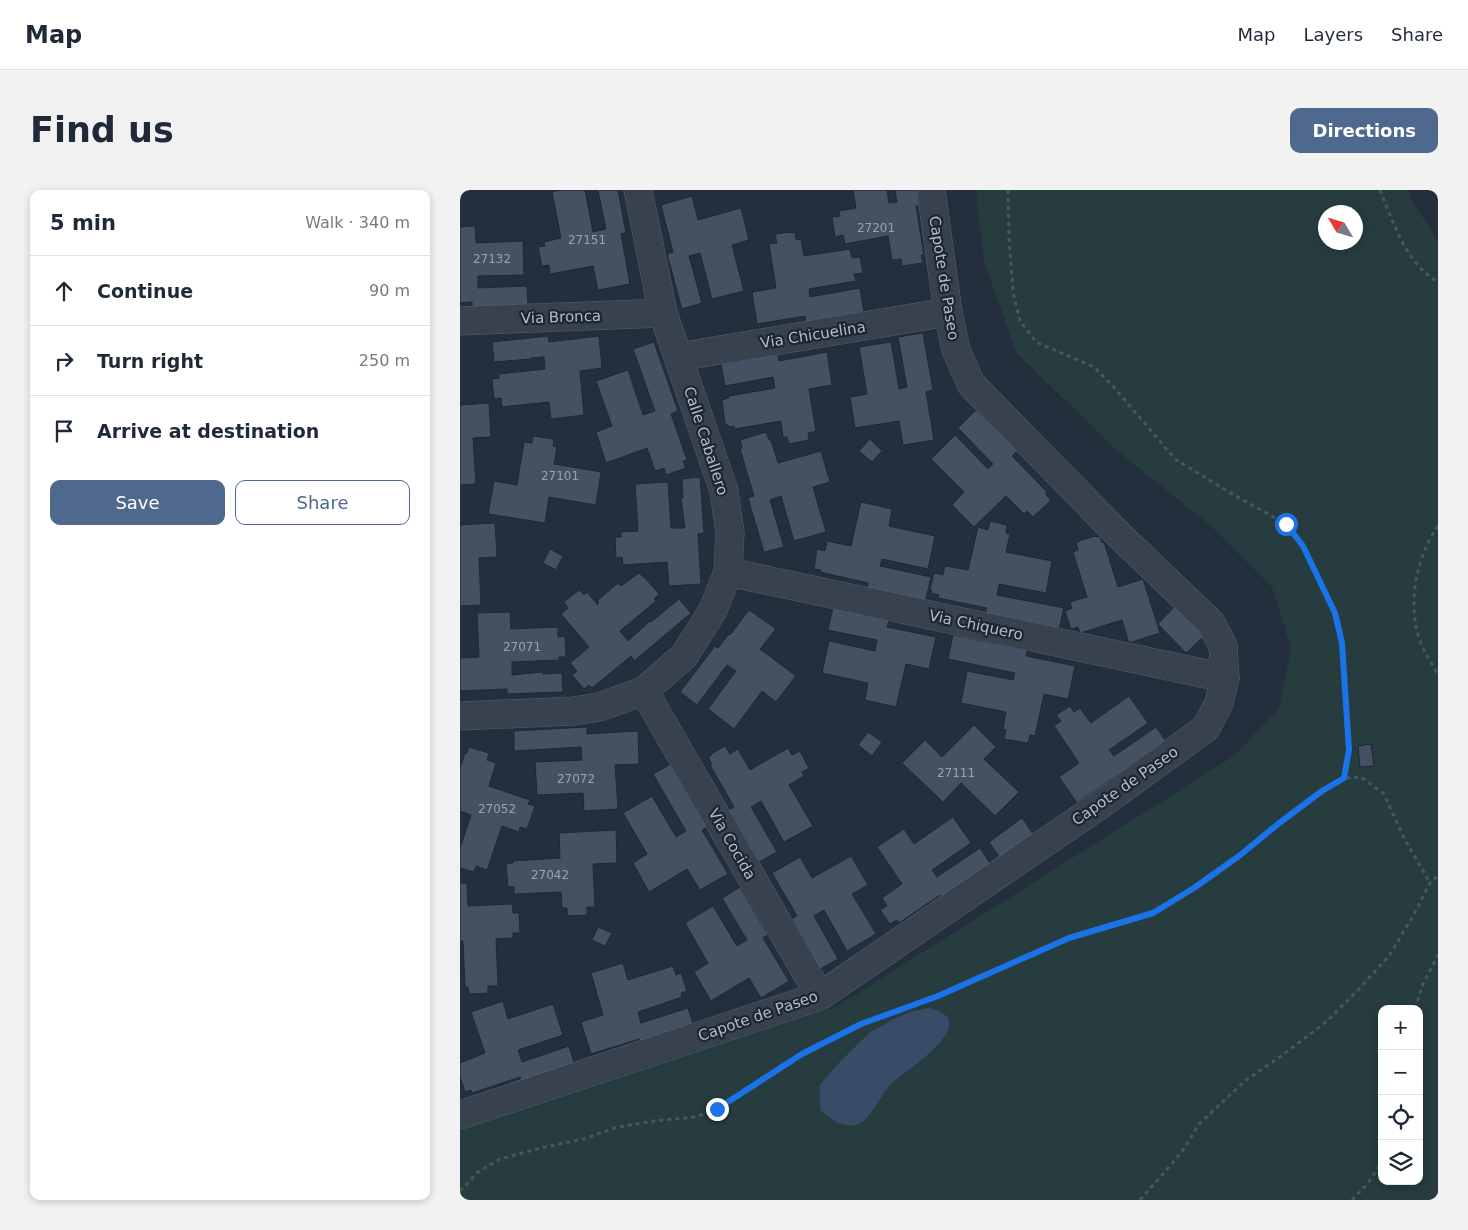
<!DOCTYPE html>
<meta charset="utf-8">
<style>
body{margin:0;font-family:"DejaVu Sans",sans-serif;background:#f2f2f3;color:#1f2937}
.controls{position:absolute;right:15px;bottom:15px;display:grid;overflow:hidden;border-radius:10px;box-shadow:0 2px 8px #0003}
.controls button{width:45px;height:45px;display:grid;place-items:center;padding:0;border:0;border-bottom:1px solid #e0e1e3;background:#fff;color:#1f2937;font:25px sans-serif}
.compass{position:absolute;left:858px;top:15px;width:45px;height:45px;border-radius:50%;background:#fff;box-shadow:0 2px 8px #0003;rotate:308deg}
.stop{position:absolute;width:15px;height:15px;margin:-11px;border:4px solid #1a73e8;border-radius:50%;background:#fff}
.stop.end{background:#1a73e8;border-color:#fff;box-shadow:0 1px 5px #0008}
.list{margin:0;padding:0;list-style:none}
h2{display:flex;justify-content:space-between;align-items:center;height:65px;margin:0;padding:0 20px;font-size:21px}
h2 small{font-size:16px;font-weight:400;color:#747a83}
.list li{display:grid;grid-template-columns:32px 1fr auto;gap:15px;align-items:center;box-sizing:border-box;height:70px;padding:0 20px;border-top:1px solid #e0e1e3}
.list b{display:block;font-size:19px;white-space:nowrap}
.list em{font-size:16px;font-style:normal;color:#747a83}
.actions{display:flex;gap:10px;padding:15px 20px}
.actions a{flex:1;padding:11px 0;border:1px solid #4f688e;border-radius:10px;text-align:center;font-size:18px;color:#4f688e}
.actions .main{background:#4f688e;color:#fff}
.icon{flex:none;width:28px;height:28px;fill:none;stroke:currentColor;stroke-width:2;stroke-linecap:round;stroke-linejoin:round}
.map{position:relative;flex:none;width:978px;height:1010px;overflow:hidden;border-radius:10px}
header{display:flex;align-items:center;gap:30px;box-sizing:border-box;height:70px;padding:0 25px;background:#fff;border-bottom:1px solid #e0e1e3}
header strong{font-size:24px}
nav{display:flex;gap:28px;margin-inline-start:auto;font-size:18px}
.intro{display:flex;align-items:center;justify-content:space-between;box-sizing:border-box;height:120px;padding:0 30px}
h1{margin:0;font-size:35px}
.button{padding:12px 22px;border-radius:10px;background:#4f688e;color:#fff;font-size:18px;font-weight:700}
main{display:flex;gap:30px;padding:0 30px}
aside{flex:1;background:#fff;border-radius:10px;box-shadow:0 2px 8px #0003}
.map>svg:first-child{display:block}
</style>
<header>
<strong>Map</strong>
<nav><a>Map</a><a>Layers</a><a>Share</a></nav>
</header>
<div class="intro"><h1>Find us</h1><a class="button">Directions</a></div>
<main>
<aside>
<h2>5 min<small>Walk · 340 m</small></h2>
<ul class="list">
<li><svg class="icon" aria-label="ahead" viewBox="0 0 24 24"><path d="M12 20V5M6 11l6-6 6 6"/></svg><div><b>Continue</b></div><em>90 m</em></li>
<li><svg class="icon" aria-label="right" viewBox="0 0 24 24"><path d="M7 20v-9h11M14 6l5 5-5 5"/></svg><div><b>Turn right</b></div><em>250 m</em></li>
<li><svg class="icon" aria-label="arrive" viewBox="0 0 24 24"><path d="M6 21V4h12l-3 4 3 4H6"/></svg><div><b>Arrive at destination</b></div></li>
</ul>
<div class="actions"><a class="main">Save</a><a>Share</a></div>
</aside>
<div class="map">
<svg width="978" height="1010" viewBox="0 0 978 1010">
<rect width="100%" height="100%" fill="#242f3e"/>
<path fill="#263c3f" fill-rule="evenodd" d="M516 0H949L952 11 978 51V1010H0V937L376 817 774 566 819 518 831 458 812 397 750 335 656 260 556 162 524 71ZM866 22H896V52H866ZM922 819H959V991H922Z"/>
<path fill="#394c67" d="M469 818C526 831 447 879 432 893 421 903 412 929 398 934 382 939 371 929 360 920V895L374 878 409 843 434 829 453 821Z"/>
<g fill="#455162" stroke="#1f2835">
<polygon points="101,0 125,0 133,42 146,39 138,0 158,0 166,43 161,44 170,94 138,100 133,76 90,84 89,75 82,76 78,57 85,56 84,52 101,48 92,2"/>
<polygon points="393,0 427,0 429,13 437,12 435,0 460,0 463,15 456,16 464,65 461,65 463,73 442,76 441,69 432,70 428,46 385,54 383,45 375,47 372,27 380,26 379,21 396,18"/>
<polygon points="232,6 238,30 281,18 289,50 272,55 284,101 252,109 240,63 229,66 242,113 222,119 207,64 213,62 201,15"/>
<polygon points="15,36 16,53 63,51 64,85 18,86 18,98 67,96 68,116 12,118 12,112 0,113 0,37"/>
<polygon points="331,42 331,43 335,42 336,50 341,49 344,66 390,59 392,68 400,67 403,83 394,84 396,91 349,99 350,107 400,98 404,122 346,132 345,126 297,134 292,102 316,98 309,54 317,53 315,44"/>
<polygon points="463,143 473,200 466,202 474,250 443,255 439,231 395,238 390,207 407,204 399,157 431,152 439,199 447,197 438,147"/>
<polygon points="88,146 89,152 139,146 142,178 120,181 124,225 91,229 89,212 42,217 41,208 34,209 32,189 39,188 39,184 85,179 84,167 71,168 71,169 34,172 32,152"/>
<polygon points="194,152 218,221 211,224 227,270 223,271 226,278 206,285 204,278 195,281 187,258 146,273 136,242 152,236 136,191 168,180 183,225 195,221 173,159"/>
<polygon points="367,162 372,195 349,199 356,241 348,243 349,250 329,254 327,247 323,247 321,231 275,239 274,236 270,237 265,233 262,210 269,208 269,206 315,198 313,187 265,196 261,174 318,164 319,171"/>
<polygon points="29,213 31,247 13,248 16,294 0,295 0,215"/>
<polygon points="516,220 557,261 552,266 587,302 585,304 591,310 573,327 567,321 564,324 546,306 514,337 492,315 504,302 471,269 495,245 528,279 533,274 498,238"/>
<polygon points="306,242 309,250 311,250 318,273 361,261 370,292 353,297 366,342 334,351 321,306 310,310 324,357 304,362 288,308 294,306 280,259 282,258 280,250"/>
<polygon points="73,246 94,249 93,256 97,257 94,274 141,282 136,315 89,307 85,333 28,324 34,291 57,295 64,252 72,253"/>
<polygon points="410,249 422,261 412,272 399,261"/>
<polygon points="240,287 244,343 238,344 241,394 209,396 207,372 163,375 162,367 156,368 155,347 161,347 161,342 178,341 175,294 208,292 211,338 225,338 221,308 223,308 222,289"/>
<polygon points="401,312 432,319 429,336 475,346 468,379 422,369 420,376 471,387 465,412 407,399 408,393 360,382 361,380 354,379 357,359 365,361 367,351 391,356"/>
<polygon points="530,331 547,335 546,343 550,344 546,362 592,371 586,403 539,394 537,405 604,418 599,439 525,424 527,418 478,408 479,405 471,403 472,400 470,400 474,383 483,385 485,376 508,380 518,337 528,340"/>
<polygon points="35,333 37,367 19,368 21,415 0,416 0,335"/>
<polygon points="635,346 636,347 640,346 642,353 644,352 658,397 683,389 700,443 669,453 662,430 620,443 618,437 611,439 605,421 612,418 610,412 627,407 613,362 618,360 616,353 619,352 618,351"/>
<polygon points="90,359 103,366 96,380 83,373"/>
<polygon points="179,383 185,388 199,404 194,409 196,411 160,441 168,451 190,431 191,432 219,409 231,423 174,471 171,466 132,498 129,495 124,499 112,485 117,481 110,473 129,457 101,424 108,418 104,412 119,400 124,405 127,402 138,415 138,410 158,393 161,396"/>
<polygon points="715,416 744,446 726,463 698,434"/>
<polygon points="373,418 429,430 427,437 476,447 469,479 446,474 436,517 405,510 408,493 362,483 369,451 415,461 417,450 368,440"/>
<polygon points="289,420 316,439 300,459 336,486 316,512 302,501 274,539 248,519 276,481 267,475 237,515 220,502 255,456 258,458 269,444 270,445"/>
<polygon points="50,422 51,439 98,437 98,447 105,446 106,467 99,467 99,470 52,472 52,485 83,482 83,484 102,483 103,502 47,504 47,499 0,501 0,468 19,467 17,423"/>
<polygon points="493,445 567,460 566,466 615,476 608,509 584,504 575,546 570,545 568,553 544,549 546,540 543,539 546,522 501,513 507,481 553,490 555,483 488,469"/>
<polygon points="669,506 688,533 649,560 654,566 696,537 710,557 661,591 657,585 617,613 599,587 619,573 594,536 601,531 596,525 610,516 614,522 620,518 631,533"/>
<polygon points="514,535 536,557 524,569 559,602 535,626 501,593 483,612 442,573 465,550 482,567"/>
<polygon points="127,537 127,544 178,541 179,574 155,575 158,619 124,621 123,603 77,605 75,572 122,570 121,557 54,561 54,541"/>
<polygon points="408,542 422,552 412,566 398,555"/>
<polygon points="911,554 914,576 900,577 898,556"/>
<polygon points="265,556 270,564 278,559 290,580 328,558 332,565 340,561 349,578 342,582 344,586 329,595 353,636 324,652 301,611 291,617 317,662 299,672 268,620 274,617 250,575 252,574 248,567 251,566 251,564"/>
<polygon points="9,557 29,563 27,570 36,573 29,596 70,610 68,614 75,616 67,639 60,637 59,642 42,636 27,680 16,676 14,682 0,678 0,658 11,625 0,621 0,578 5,563 7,563"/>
<polygon points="211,574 248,637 242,640 268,684 240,700 227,679 189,702 173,673 187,664 163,623 192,606 216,647 226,641 193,584"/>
<polygon points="493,627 511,653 472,680 477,687 520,658 533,678 484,711 480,705 439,733 437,730 430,734 420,720 427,716 422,708 442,694 417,657 444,639 454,654"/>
<polygon points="562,628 576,648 543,672 529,652"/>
<polygon points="156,640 157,673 133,674 135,717 127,717 127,725 107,726 107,718 102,718 101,702 54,704 54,697 48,697 46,674 53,673 53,671 100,668 99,643"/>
<polygon points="391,666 408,695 392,704 416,744 387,761 364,720 354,726 378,769 360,779 332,729 337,726 312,683 340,667 352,688"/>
<polygon points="0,693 7,693 8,716 52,714 53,723 59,723 60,743 53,743 53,748 36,749 38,796 28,796 28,803 9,804 8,797 5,797 3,751 0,751"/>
<polygon points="280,697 308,745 303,748 329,791 301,808 289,788 251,811 234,782 248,773 225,733 253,716 277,756 287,750 262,708"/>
<polygon points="138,737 152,743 145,756 132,750"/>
<polygon points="163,773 168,790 213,776 216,785 221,783 227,801 221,803 222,807 178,822 181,833 228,818 234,837 180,854 179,849 131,864 121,832 143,825 131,783"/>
<polygon points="43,811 48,829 93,814 103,845 58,860 62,872 109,856 115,876 62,894 60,887 12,903 11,900 5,902 0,887 0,873 25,863 11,822"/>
</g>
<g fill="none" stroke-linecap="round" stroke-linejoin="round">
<defs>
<g id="minor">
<polyline points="0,131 203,123"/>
<polyline points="218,167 488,122"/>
<polyline points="268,382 765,488"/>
<polyline points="184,501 360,806"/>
<polyline points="0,526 114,521 139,517 184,501 224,466 253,420 268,382 270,343 264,301 203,123 178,0"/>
<polyline points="0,925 360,806 637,617 746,538 759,513 765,488 763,456 751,433 661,347 511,194 496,160 488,122 471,0"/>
</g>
</defs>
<use href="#minor" stroke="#565f6c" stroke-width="29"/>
<g stroke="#44595c" stroke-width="3" stroke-dasharray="4 4" stroke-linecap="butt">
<polyline points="548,0 549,47 553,102 560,131 576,152 634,177 652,195 715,269 767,301 826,334 843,356 875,423 882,453 889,560 884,588"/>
<path d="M920 0C933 32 946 74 978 92"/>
<path d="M978 336C956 367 947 414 960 451 965 463 972 474 978 485"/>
<polyline points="955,819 963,794 978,765"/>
<polyline points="0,1001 18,982 40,969 77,959 123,949 158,937 194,931 235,927 257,919 342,863 401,834 478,806 609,748 693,723 734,698 779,666 818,634 862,601 884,588 901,587 924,604 944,648 970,693"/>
<polyline points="680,1010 722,962 739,934 785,891 824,864 866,832 898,800 929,766 953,726 970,693 978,686"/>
<polyline points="892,1010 908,993 922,972"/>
</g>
<use href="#minor" stroke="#38414e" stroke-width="28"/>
</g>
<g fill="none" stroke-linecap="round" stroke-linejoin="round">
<polyline stroke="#1a73e8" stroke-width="6" points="257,919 342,864 401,834 478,806 609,748 693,723 734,698 779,666 818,634 862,601 884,588 889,560 882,453 875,423 843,356 826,334"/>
</g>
<g text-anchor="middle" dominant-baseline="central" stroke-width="4.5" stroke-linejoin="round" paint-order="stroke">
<g font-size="12" fill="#98a1af">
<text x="416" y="38">27201</text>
<text x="127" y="50">27151</text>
<text x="32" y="69">27132</text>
<text x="100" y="286">27101</text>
<text x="62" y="457">27071</text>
<text x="496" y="583">27111</text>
<text x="116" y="589">27072</text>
<text x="37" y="619">27052</text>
<text x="90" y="685">27042</text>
</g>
<g font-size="15" fill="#b4bcc9" stroke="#1d2633">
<text transform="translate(484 88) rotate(81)">Capote de Paseo</text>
<text transform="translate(101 127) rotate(-2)">Via Bronca</text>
<text transform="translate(353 145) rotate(-9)">Via Chicuelina</text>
<text transform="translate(246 251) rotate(72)">Calle Caballero</text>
<text transform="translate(516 435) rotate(12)">Via Chiquero</text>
<text transform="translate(665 596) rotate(-35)">Capote de Paseo</text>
<text transform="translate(272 654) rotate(60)">Via Cocida</text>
<text transform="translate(298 826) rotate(-19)">Capote de Paseo</text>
</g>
</g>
</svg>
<div class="controls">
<button>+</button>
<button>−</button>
<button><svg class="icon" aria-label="locate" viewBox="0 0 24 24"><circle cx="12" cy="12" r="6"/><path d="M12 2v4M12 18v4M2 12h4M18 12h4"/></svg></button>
<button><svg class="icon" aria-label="layers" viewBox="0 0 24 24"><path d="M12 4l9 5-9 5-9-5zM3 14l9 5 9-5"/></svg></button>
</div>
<svg class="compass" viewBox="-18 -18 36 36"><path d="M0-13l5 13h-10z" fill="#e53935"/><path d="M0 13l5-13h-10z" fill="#747a83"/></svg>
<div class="stop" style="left:826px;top:334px"></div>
<div class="stop end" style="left:257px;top:919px"></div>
</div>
</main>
